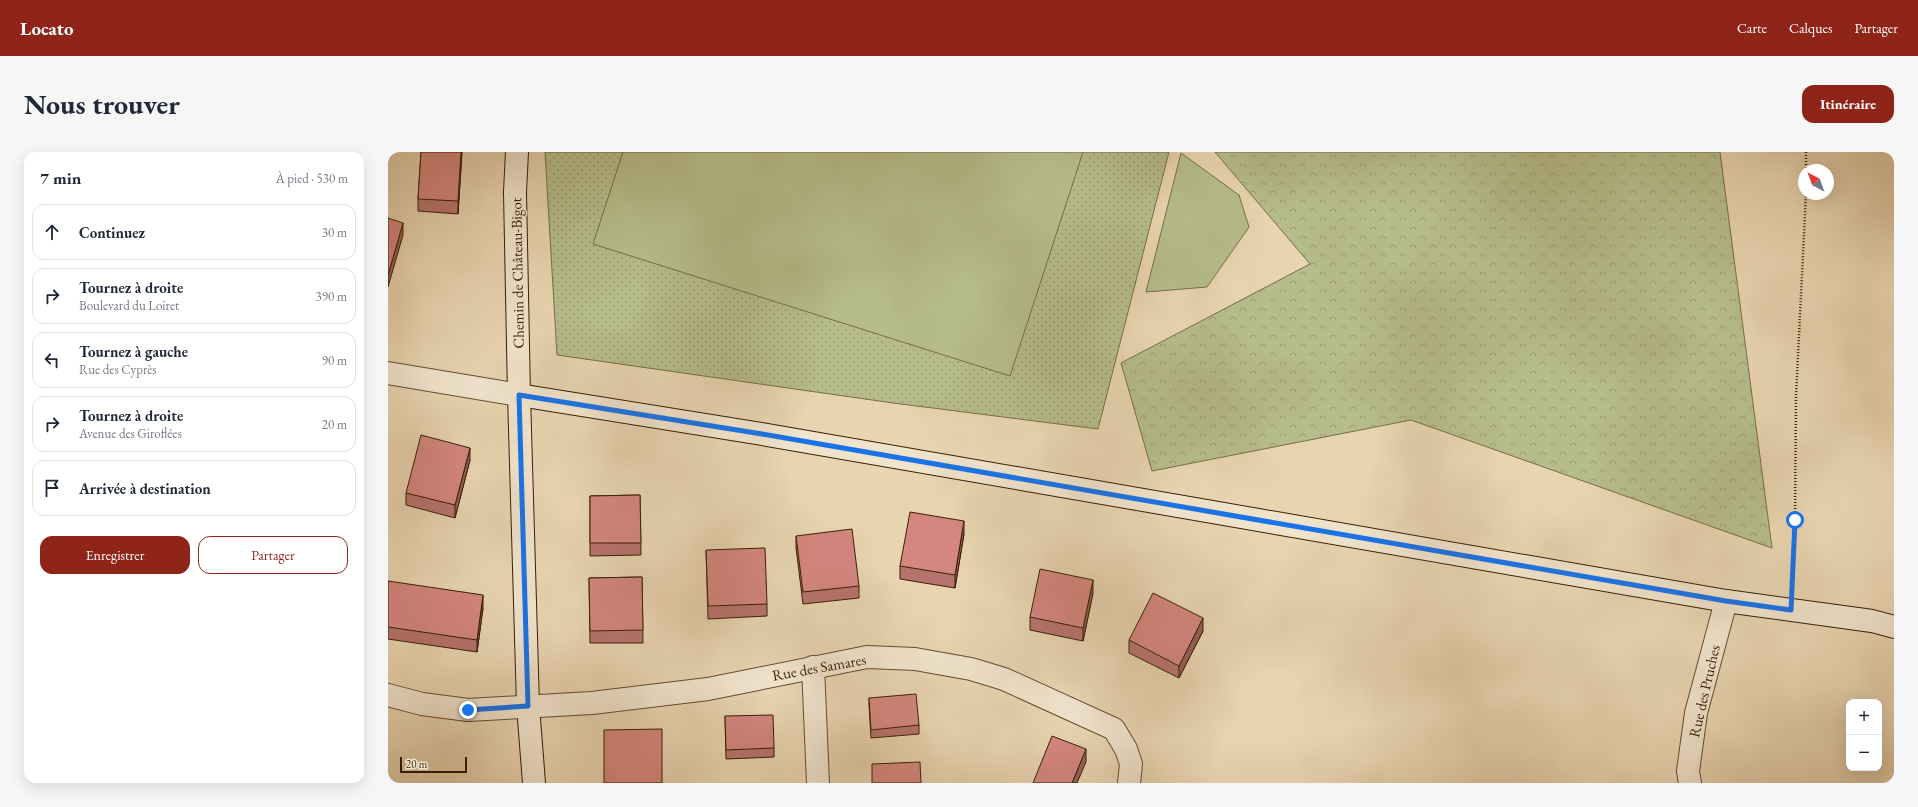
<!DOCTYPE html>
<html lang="fr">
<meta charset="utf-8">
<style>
body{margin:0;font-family:"EB Garamond",serif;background:#f6f6f7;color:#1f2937}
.controls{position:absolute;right:12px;bottom:12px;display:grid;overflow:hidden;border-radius:8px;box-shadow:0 4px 16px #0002}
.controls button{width:36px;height:36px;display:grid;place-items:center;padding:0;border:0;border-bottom:1px solid #e0e1e3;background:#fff;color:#1f2937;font:20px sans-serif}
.compass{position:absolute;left:1410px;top:12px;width:36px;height:36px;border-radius:50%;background:#fff;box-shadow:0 4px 16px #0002;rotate:319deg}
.scale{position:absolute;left:12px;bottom:10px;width:67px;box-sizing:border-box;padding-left:4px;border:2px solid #381f04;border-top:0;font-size:11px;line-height:14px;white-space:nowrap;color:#381f04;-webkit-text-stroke:3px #f0e3cc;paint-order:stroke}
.stop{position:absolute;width:12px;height:12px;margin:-9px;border:3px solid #1a73e8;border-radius:50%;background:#fff}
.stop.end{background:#1a73e8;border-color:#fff;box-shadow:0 1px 4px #0008}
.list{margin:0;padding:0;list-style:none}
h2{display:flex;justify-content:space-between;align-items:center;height:52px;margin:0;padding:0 16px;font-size:17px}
h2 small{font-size:13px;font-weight:400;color:#747a83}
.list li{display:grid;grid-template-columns:26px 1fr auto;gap:12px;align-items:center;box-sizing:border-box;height:56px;margin:0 8px 8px;padding:0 8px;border:1px solid #e0e1e3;border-radius:12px}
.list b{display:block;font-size:15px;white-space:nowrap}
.list p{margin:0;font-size:13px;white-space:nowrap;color:#747a83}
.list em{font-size:13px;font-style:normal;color:#747a83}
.actions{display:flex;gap:8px;padding:12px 16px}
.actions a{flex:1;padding:9px 0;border:1px solid #8f2418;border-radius:12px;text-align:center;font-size:14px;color:#8f2418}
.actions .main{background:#8f2418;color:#fff}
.icon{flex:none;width:22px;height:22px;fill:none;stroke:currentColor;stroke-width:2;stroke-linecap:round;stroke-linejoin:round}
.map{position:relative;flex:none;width:1506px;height:631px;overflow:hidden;border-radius:12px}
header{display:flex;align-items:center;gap:24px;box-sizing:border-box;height:56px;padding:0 20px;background:#8f2418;color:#fff}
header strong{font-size:19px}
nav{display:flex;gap:22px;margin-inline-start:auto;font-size:14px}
.intro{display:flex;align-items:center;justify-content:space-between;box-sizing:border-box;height:96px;padding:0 24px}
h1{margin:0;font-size:28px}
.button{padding:10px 18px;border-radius:12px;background:#8f2418;color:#fff;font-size:14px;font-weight:700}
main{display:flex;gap:24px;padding:0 24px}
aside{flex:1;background:#fff;border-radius:12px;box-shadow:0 4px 16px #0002}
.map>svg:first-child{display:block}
</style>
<header>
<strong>Locato</strong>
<nav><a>Carte</a><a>Calques</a><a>Partager</a></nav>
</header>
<div class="intro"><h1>Nous trouver</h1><a class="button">Itinéraire</a></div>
<main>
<aside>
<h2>7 min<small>À pied · 530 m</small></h2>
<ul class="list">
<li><svg class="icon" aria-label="ahead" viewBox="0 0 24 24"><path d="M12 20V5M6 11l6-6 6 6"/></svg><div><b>Continuez</b></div><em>30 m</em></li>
<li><svg class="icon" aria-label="right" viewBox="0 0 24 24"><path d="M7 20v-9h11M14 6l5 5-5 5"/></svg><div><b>Tournez à droite</b><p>Boulevard du Loiret</p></div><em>390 m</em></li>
<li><svg class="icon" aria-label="left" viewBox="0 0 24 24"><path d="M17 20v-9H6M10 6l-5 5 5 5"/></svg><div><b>Tournez à gauche</b><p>Rue des Cyprès</p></div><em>90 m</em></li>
<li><svg class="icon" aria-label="right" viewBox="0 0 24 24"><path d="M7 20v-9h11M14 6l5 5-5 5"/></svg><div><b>Tournez à droite</b><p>Avenue des Giroflées</p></div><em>20 m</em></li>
<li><svg class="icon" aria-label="arrive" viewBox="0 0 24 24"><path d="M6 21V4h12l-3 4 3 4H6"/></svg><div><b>Arrivée à destination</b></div></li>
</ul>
<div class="actions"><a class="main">Enregistrer</a><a>Partager</a></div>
</aside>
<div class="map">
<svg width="1506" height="631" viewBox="0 0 1506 631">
<defs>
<pattern id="grass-dots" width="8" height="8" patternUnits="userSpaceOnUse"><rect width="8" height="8" fill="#b6bc8b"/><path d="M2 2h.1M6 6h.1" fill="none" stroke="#9da176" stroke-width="1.8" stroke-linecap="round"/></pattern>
<pattern id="forest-crowns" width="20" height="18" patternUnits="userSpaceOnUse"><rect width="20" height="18" fill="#b6bc8b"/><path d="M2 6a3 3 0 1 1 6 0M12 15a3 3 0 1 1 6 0" fill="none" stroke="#9da176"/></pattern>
</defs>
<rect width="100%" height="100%" fill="#e8d4b1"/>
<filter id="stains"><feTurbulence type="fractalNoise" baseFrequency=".005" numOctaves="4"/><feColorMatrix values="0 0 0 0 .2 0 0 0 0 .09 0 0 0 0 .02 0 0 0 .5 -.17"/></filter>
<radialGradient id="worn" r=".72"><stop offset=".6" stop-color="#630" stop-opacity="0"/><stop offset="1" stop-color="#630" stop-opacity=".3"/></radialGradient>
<polygon fill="url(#grass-dots)" stroke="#776e48" points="157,0 781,0 710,277 505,251 169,203"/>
<polygon fill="url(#forest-crowns)" stroke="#776e48" points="827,0 1332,0 1384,396 1023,268 764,319 733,211 922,112"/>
<g fill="#b6bc8b" stroke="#776e48">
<polygon points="235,0 695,0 622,224 205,92"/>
<polygon points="793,1 851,43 861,75 819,135 758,140"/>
</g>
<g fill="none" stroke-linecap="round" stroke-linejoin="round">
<defs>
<g id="street">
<polyline points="0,221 131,243"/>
<polyline points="425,515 430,631"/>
<polyline points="0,543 34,552 80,558 204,551 320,537 479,505 527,507 583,517 616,527 726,577 738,597 743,612 741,631"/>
<polyline points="1302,631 1300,619 1308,561 1338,449"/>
</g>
<g id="secondary">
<polyline points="129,0 127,40 131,243 140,554 146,631"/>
<polyline points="131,243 374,282 1338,449 1484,469 1506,475"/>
</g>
</defs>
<use href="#street" stroke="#644c2f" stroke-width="24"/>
<use href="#secondary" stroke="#381f04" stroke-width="24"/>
<g stroke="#381f04" stroke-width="2.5" stroke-dasharray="1 2" stroke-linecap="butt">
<polyline points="1418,0 1418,18"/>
<polyline points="1404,435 1407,368 1408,244 1418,42"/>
</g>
<use href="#street" stroke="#f0e3cc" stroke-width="22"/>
<use href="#secondary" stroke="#f0e3cc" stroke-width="22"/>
</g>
<g fill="#b6736d" stroke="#381f04">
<polygon points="33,0 74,0 70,62 30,59 30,47"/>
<polygon points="82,308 67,366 18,353 18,341"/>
<polygon points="252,343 253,403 202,404 202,344"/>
<polygon points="576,382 567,436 512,427 512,414"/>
<polygon points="408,384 471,434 471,446 415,452 408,396"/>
<polygon points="318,398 379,452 379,464 320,467"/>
<polygon points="254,425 255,491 202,491 201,426"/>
<polygon points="0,429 95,456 89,500 0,487"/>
<polygon points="705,441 695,489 642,478 642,465"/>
<polygon points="815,479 791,526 741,501 741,488"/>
<polygon points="481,546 531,573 531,582 483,586 481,554"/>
<polygon points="337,564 386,596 386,605 338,607"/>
</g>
<g fill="#945e59" stroke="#381f04">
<polygon points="73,0 74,0 70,62 70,49"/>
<polygon points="15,71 15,83 0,135 0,123"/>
<polygon points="82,296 82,308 67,366 67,353"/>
<polygon points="576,369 576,382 567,436 567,423"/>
<polygon points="705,428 705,441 695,489 695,476"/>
<polygon points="95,443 95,456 89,500 89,488"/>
<polygon points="815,466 815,479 791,526 791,514"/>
<polygon points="698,597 698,610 689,631 684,631"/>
</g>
<g fill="#d4867f" stroke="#381f04">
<polygon points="33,0 73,0 70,49 30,47"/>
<polygon points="0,66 15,71 0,123"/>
<polygon points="33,283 82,296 67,353 18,341"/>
<polygon points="252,343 253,391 202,391 202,344"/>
<polygon points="522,360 576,369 567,423 512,414"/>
<polygon points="464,377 471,434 415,440 408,384"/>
<polygon points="377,396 379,452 320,454 318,398"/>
<polygon points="652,417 705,428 695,476 642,465"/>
<polygon points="254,425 255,478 202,479 201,426"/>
<polygon points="0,429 95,443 89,488 0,475"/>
<polygon points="765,441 815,466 791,514 741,488"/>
<polygon points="528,542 531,573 483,578 481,546"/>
<polygon points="385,563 386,596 338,598 337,564"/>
<polygon points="274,577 274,631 216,631 216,578"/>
<polygon points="664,584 698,597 684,631 645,631"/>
<polygon points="532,610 533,631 484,631 484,612"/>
</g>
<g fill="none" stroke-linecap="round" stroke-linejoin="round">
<polyline stroke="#1a73e8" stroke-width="5" points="80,558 140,554 131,243 374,282 1338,449 1403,458 1407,368"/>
</g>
<g text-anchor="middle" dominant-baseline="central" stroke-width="3" stroke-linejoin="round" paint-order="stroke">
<g font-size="15" fill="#381f04" stroke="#f0e3cc">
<text transform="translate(129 121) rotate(-91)">Chemin de Château-Bigot</text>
<text transform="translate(431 515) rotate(-10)">Rue des Samares</text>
<text transform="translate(1316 539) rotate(-77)">Rue des Pruches</text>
</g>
</g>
<rect width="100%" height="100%" filter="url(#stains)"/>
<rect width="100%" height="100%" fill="url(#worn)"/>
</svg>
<div class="controls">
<button>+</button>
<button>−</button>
</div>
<svg class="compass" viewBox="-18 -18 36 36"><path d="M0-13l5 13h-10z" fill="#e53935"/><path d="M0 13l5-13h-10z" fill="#747a83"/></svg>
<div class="scale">20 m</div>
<div class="stop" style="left:1407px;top:368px"></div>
<div class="stop end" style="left:80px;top:558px"></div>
</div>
</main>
